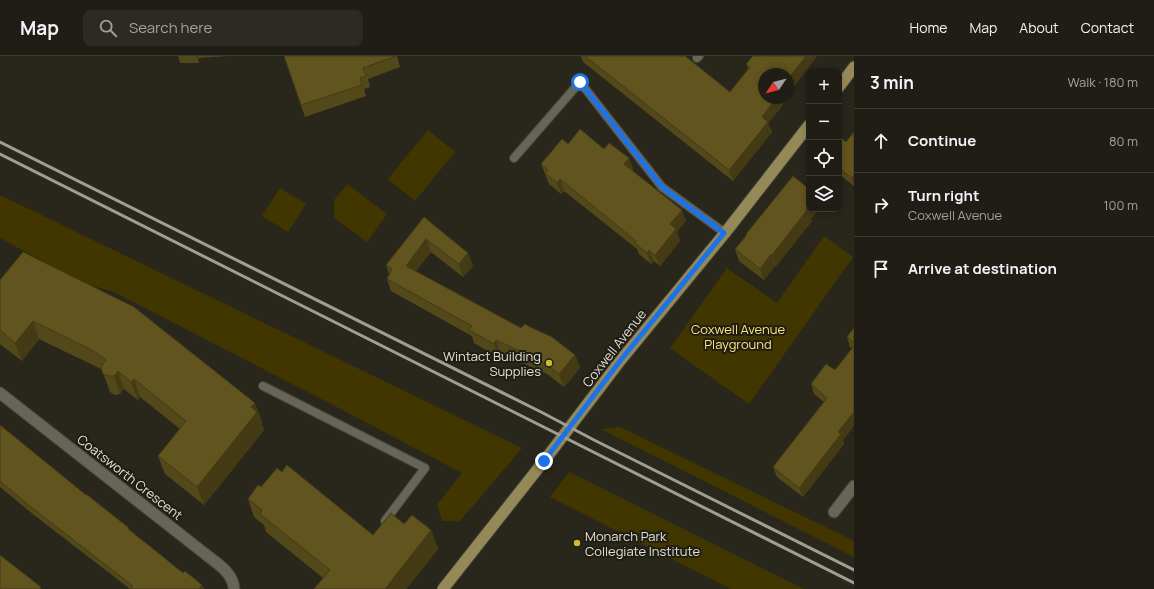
<!DOCTYPE html>
<meta charset="utf-8">
<style>
body{margin:0;font-family:Manrope,sans-serif;background:#2c2a22;color:#f1f3f6}
.controls{position:absolute;right:12px;top:12px;display:grid;overflow:hidden;border-radius:8px;box-shadow:0 2px 6px #0003}
.controls button{width:36px;height:36px;display:grid;place-items:center;padding:0;border:0;border-bottom:1px solid #3c3b34;background:#1f1d15;color:#f1f3f6;font:20px sans-serif}
.compass{position:absolute;left:758px;top:12px;width:36px;height:36px;border-radius:50%;background:#1f1d15;box-shadow:0 2px 6px #0003;rotate:235deg}
.stop{position:absolute;width:12px;height:12px;margin:-9px;border:3px solid #1a73e8;border-radius:50%;background:#fff}
.stop.end{background:#1a73e8;border-color:#fff;box-shadow:0 1px 4px #0008}
.list{margin:0;padding:0;list-style:none}
h2{display:flex;justify-content:space-between;align-items:center;height:52px;margin:0;padding:0 16px;font-size:17px}
h2 small{font-size:13px;font-weight:400;color:#a1a2a0}
.list li{display:grid;grid-template-columns:26px 1fr auto;gap:12px;align-items:center;box-sizing:border-box;height:64px;padding:0 16px;border-top:1px solid #3c3b34}
.list b{display:block;font-size:15px;white-space:nowrap}
.list p{margin:0;font-size:13px;white-space:nowrap;color:#a1a2a0}
.list em{font-size:13px;font-style:normal;color:#a1a2a0}
.icon{flex:none;width:22px;height:22px;fill:none;stroke:currentColor;stroke-width:2;stroke-linecap:round;stroke-linejoin:round}
.map{position:relative;flex:none;width:854px;height:533px;overflow:hidden}
header{display:flex;align-items:center;gap:24px;box-sizing:border-box;height:56px;padding:0 20px;background:#1f1d15;border-bottom:1px solid #3c3b34}
header strong{font-size:19px}
nav{display:flex;gap:22px;margin-inline-start:auto;font-size:14px}
.search{width:280px;height:36px;background:#2c2a22;display:flex;align-items:center;gap:10px;box-sizing:border-box;padding:0 14px;border-radius:8px;color:#a1a2a0;font-size:15px}
main{display:flex}
aside{flex:1;background:#1f1d15}
.map>svg:first-child{display:block}
</style>
<header>
<strong>Map</strong>
<div class="search"><svg class="icon" aria-label="search" viewBox="0 0 24 24"><circle cx="10" cy="10" r="6"/><path d="M15 15l6 6"/></svg>Search here</div>
<nav><a>Home</a><a>Map</a><a>About</a><a>Contact</a></nav>
</header>
<main>
<div class="map">
<svg width="854" height="533" viewBox="0 0 854 533">
<rect width="100%" height="100%" fill="#29271c"/>
<g fill="#423600">
<polygon points="428,74 455,96 415,145 388,123"/>
<polygon points="347,128 387,158 367,186 334,162 334,144"/>
<polygon points="280,132 306,148 288,176 262,160"/>
<polygon points="0,139 522,392 460,465 442,465 437,449 462,417 335,350 112,235 85,228 0,182"/>
<polygon points="824,180 853,201 749,348 670,292 727,212 777,247"/>
<polygon points="620,371 854,485 854,501 601,373"/>
<polygon points="569,416 804,533 731,533 550,441"/>
</g>
<g fill="none" stroke-linecap="round" stroke-linejoin="round">
<defs>
<g id="service">
<polyline points="697,2 699,0"/>
<polyline points="514,102 580,26 662,131 725,177"/>
<polyline points="263,330 425,412 385,465"/>
</g>
<g id="minor">
<path d="M0 337 204 497C216 507 233 516 234 533"/>
<polyline points="834,456 854,430"/>
</g>
<g id="primary">
<polyline points="839,31 854,11"/>
<polyline points="443,533 544,405 620,305 725,177 809,69"/>
</g>
</defs>
<use href="#service" stroke="#444239" stroke-width="10"/>
<use href="#minor" stroke="#444239" stroke-width="13"/>
<use href="#primary" stroke="#444239" stroke-width="13"/>
<use href="#service" stroke="#676558" stroke-width="8"/>
<use href="#minor" stroke="#676558" stroke-width="11"/>
<use href="#primary" stroke="#958a57" stroke-width="11"/>
<g stroke="#9f9e95" stroke-width="3">
<polyline points="0,86 543,357 594,384 854,514"/>
<polyline points="0,98 854,527"/>
</g>
</g>
<g fill="#53481a">
<polygon points="178,0 227,0 199,2 199,7 180,7"/>
<polygon points="284,0 397,0 400,11 368,23 370,31 364,33 366,40 305,61"/>
<polygon points="581,0 685,0 730,36 748,13 746,8 817,0 788,38 788,18 764,42 785,42 782,46 783,49 768,67 772,76 733,125 583,6"/>
<polygon points="854,76 854,130 839,118 839,80 846,86"/>
<polygon points="568,88 604,93 629,102 633,113 632,114 686,165 677,176 680,185 660,210 654,205 651,208 639,198 637,193 564,135 561,138 549,128 541,108"/>
<polygon points="424,161 473,210 463,221 431,196 416,215 521,272 575,299 580,312 564,331 547,318 501,297 498,301 474,287 472,280 391,235 387,223 389,218 386,209"/>
<polygon points="811,163 812,165 776,210 775,210 764,224 739,205 735,193 746,179 746,178"/>
<polygon points="0,224 262,365 261,366 264,374 204,449 165,418 158,400 180,373 140,341 138,344 124,333 120,338 115,339 110,336 102,314 101,313 39,283 22,305 0,288"/>
<polygon points="854,272 854,370 843,384 844,388 803,441 777,421 773,411 824,346 814,338 811,328 835,314 852,292 850,291 847,281"/>
<polygon points="0,369 86,439 183,517 202,529 204,533 130,533 34,459 0,431"/>
<polygon points="282,416 373,479 404,468 431,474 438,493 406,533 314,533 323,522 266,476 264,469 254,461 248,443"/>
</g>
<g fill="#443b15">
<polygon points="196,0 198,0 199,2 199,7"/>
<polygon points="806,0 817,0 788,38 788,23"/>
<polygon points="776,42 785,42 782,46 783,49 768,67 772,76 733,125 729,114 762,61"/>
<polygon points="629,102 633,113 628,119 624,108"/>
<polygon points="854,119 854,129 852,122"/>
<polygon points="560,123 564,135 561,138 557,127"/>
<polygon points="809,149 809,153 819,153 811,163 812,165 776,210 772,199"/>
<polygon points="682,154 686,165 677,176 680,185 660,210 655,199 670,168"/>
<polygon points="426,183 431,196 410,222 406,210"/>
<polygon points="649,194 654,205 651,208 647,197"/>
<polygon points="468,197 473,210 463,221 459,208"/>
<polygon points="771,198 775,210 764,224 760,213"/>
<polygon points="33,265 39,283 22,305 15,287"/>
<polygon points="496,284 501,297 498,301 494,288"/>
<polygon points="575,299 580,312 564,331 559,318"/>
<polygon points="118,315 124,333 120,338 114,320"/>
<polygon points="134,323 140,341 138,344 131,326"/>
<polygon points="255,347 262,365 261,366 264,374 204,449 197,431"/>
<polygon points="854,356 854,370 843,384 844,388 803,441 799,432 838,376"/>
<polygon points="431,474 438,493 406,533 385,533"/>
<polygon points="202,529 204,533 199,533"/>
</g>
<g fill="#61541e" stroke="#443b15">
<polygon points="284,0 396,0 363,12 366,20 360,22 362,29 301,49"/>
<polygon points="585,0 685,0 730,36 750,11 746,8 753,0 806,0 788,23 788,18 764,18 764,42 776,42 762,61 768,66 729,114"/>
<polygon points="580,73 604,93 609,87 629,102 624,108 682,154 670,168 676,173 655,199 649,194 647,197 635,187 636,185 560,123 557,127 545,117 548,114 541,108 562,83 568,88"/>
<polygon points="854,76 854,119 852,122 839,112 839,80 846,86"/>
<polygon points="793,120 809,133 809,149 806,153 807,154 772,199 771,198 760,213 735,193 747,179 746,178"/>
<polygon points="424,161 468,197 459,208 426,183 406,210 521,272 525,268 530,271 552,281 575,299 559,318 542,305 496,284 494,288 469,274 472,270 387,223 392,213 386,209"/>
<polygon points="23,196 134,251 255,347 251,351 257,356 197,431 158,400 186,365 134,323 131,326 118,315 114,320 109,320 103,318 101,311 106,304 94,295 33,265 15,287 0,274 0,224"/>
<polygon points="854,272 854,287 847,281"/>
<polygon points="854,290 854,356 838,376 841,378 799,432 773,411 827,342 811,328 826,308 835,314"/>
<polygon points="0,369 86,439 86,438 129,472 128,473 152,492 183,517 185,515 202,529 199,533 132,533 131,532 133,530 31,451 0,425"/>
<polygon points="287,409 373,479 391,457 404,468 412,459 431,474 385,533 314,533 330,514 260,458 262,454 248,443 258,429 261,431 277,412 282,416"/>
<polygon points="0,499 41,531 40,533 0,533"/>
</g>
<g fill="none" stroke-linecap="round" stroke-linejoin="round">
<polyline stroke="#1a73e8" stroke-width="5" points="544,405 620,305 724,177 662,131 580,26"/>
</g>
<g fill="#d2b736" stroke="#201d12" stroke-width="1.5">
<circle cx="549" cy="307" r="4"/>
<circle cx="577" cy="487" r="4"/>
</g>
<g text-anchor="middle" dominant-baseline="central" stroke-width="4" stroke-linejoin="round" paint-order="stroke">
<g font-size="13" fill="#fbe47f" stroke="#201d12">
<text x="738" y="273">Coxwell Avenue<tspan x="738" dy="15">Playground</tspan></text>
</g>
<g font-size="13" fill="#e1e0d9" stroke="#201d12">
<text transform="translate(614 292) rotate(-52)">Coxwell Avenue</text>
<text transform="translate(130 421) rotate(38)">Coatsworth Crescent</text>
</g>
<g font-size="13" fill="#e1e0d9" stroke="#201d12" text-anchor="end">
<text x="541" y="300">Wintact Building<tspan x="541" dy="15">Supplies</tspan></text>
<text x="585" y="480" text-anchor="start">Monarch Park<tspan x="585" dy="15">Collegiate Institute</tspan></text>
</g>
</g>
</svg>
<div class="controls">
<button>+</button>
<button>−</button>
<button><svg class="icon" aria-label="locate" viewBox="0 0 24 24"><circle cx="12" cy="12" r="6"/><path d="M12 2v4M12 18v4M2 12h4M18 12h4"/></svg></button>
<button><svg class="icon" aria-label="layers" viewBox="0 0 24 24"><path d="M12 4l9 5-9 5-9-5zM3 14l9 5 9-5"/></svg></button>
</div>
<svg class="compass" viewBox="-18 -18 36 36"><path d="M0-13l5 13h-10z" fill="#e53935"/><path d="M0 13l5-13h-10z" fill="#a1a2a0"/></svg>
<div class="stop" style="left:580px;top:26px"></div>
<div class="stop end" style="left:544px;top:405px"></div>
</div>
<aside>
<h2>3 min<small>Walk · 180 m</small></h2>
<ul class="list">
<li><svg class="icon" aria-label="ahead" viewBox="0 0 24 24"><path d="M12 20V5M6 11l6-6 6 6"/></svg><div><b>Continue</b></div><em>80 m</em></li>
<li><svg class="icon" aria-label="right" viewBox="0 0 24 24"><path d="M7 20v-9h11M14 6l5 5-5 5"/></svg><div><b>Turn right</b><p>Coxwell Avenue</p></div><em>100 m</em></li>
<li><svg class="icon" aria-label="arrive" viewBox="0 0 24 24"><path d="M6 21V4h12l-3 4 3 4H6"/></svg><div><b>Arrive at destination</b></div></li>
</ul>
</aside>
</main>
